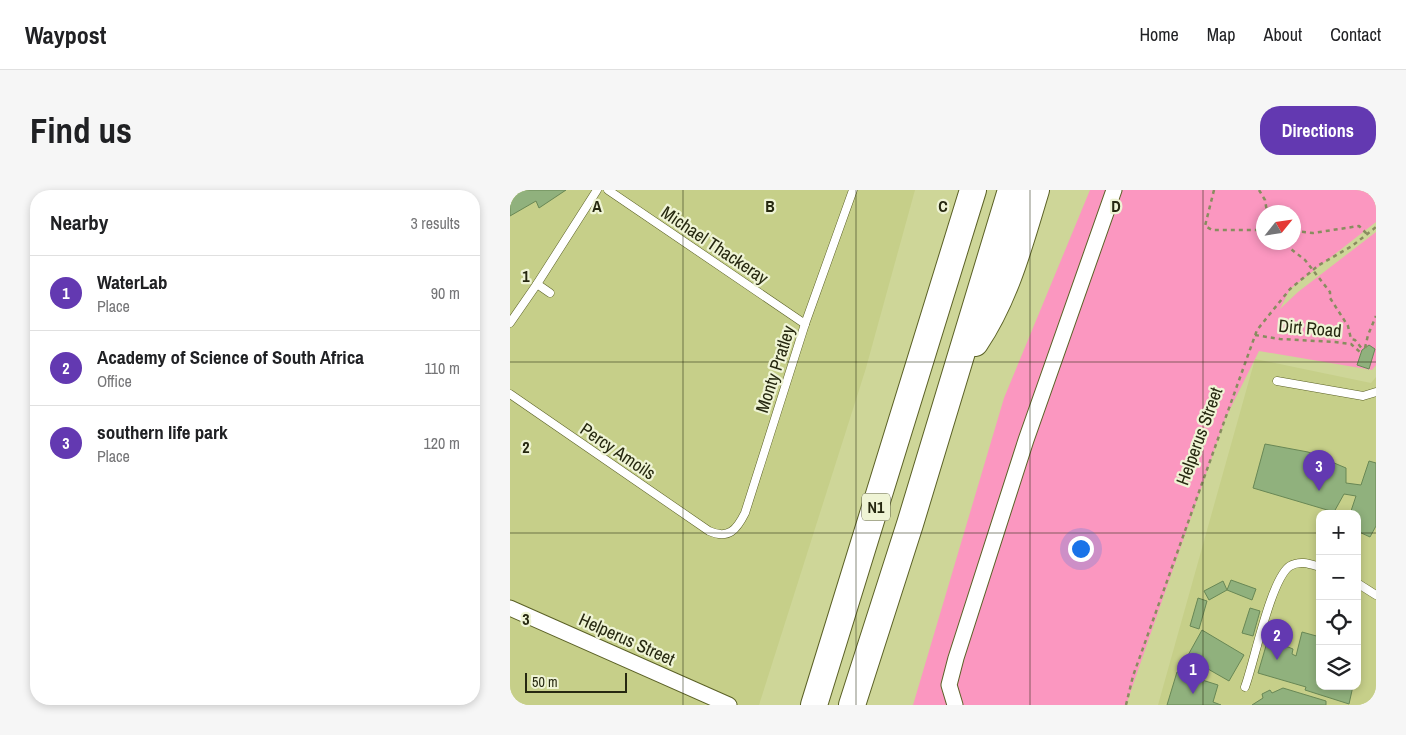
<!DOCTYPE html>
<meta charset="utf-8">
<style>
body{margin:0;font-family:"Archivo Narrow",sans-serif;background:#f6f6f6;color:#202124}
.controls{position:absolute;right:15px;bottom:15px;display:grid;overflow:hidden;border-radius:10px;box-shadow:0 2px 8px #0003}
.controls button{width:45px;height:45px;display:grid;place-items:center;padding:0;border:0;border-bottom:1px solid #e0e0e0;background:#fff;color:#202124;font:25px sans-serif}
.compass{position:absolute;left:746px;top:15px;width:45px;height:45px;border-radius:50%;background:#fff;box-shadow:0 2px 8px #0003;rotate:60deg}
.scale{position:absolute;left:15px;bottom:12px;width:102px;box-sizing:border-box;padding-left:5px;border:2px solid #262810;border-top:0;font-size:14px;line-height:18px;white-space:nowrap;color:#262810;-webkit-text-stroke:4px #eff4d5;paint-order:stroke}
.you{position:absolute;left:570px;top:358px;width:18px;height:18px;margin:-12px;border:4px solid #fff;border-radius:50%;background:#1a73e8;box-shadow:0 0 0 8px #1a73e833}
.badge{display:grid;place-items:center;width:32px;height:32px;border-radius:50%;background:#6339b1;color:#fff;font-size:16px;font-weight:700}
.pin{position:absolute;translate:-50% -41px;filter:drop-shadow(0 1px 2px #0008)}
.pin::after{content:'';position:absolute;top:26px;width:18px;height:15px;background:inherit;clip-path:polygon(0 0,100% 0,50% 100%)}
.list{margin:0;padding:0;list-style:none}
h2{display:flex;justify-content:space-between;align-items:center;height:65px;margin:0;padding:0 20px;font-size:21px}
h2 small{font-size:16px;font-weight:400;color:#757577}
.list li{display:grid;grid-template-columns:32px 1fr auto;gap:15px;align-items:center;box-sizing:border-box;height:75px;padding:0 20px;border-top:1px solid #e0e0e0}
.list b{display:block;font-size:19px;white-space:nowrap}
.list p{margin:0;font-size:16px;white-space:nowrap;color:#757577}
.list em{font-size:16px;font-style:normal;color:#757577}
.icon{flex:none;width:28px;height:28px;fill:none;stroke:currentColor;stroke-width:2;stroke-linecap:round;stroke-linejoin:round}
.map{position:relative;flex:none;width:866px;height:515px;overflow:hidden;border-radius:20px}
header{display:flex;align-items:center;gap:30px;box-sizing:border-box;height:70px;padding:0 25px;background:#fff;border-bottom:1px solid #e0e0e0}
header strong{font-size:24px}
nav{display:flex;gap:28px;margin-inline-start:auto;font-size:18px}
.intro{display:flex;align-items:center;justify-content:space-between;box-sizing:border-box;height:120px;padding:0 30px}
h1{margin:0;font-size:35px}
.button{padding:12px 22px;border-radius:20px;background:#6339b1;color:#fff;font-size:18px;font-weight:700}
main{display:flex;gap:30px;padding:0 30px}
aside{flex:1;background:#fff;border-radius:20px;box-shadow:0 2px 8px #0003}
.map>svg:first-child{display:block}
</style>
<header>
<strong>Waypost</strong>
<nav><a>Home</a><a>Map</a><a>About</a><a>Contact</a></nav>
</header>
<div class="intro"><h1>Find us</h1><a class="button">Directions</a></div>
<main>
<aside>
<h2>Nearby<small>3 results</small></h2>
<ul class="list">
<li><span class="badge">1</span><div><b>WaterLab</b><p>Place</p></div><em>90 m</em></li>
<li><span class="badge">2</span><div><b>Academy of Science of South Africa</b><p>Office</p></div><em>110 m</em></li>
<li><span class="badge">3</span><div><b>southern life park</b><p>Place</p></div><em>120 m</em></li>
</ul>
</aside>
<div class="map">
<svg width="866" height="515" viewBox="0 0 866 515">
<rect width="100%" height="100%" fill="#ced698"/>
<g fill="#c6cf89" fill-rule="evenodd">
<polygon points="0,0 405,0 356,178 249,515 0,515"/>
<path d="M745 169 861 193 866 187V515H648ZM810 324H847V496H810Z"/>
</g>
<path fill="#fb97c0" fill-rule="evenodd" d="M580 0H866V32L780 99 770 119 788 102 866 42V175L862 180 749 161 715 229 616 515H403L494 208ZM754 22H784V52H754Z"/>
<g fill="#90b17d" stroke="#688755">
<polygon points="0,0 56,0 29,18 26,11 0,26"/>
<polygon points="859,155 865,159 859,179 847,175 852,160"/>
<polygon points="755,254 798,262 836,278 836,293 851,295 859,271 866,273 866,336 860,347 847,341 847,324 840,324 846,306 834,304 824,322 743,298"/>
<polygon points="721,390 746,399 742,410 717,400"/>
<polygon points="713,391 717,400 699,410 694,401"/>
<polygon points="688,408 697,411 689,439 680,436"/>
<polygon points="740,418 750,421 743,446 732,443"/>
<polygon points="692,440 734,465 719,491 677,467"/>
<polygon points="792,442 810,447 810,496 843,496 839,514 795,500 796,497 748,483 758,449 783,459 782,464 786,466"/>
<polygon points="667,482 708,495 703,512 711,515 657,515"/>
<polygon points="773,498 816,511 816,515 742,515 753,508 752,504 760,500 762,503"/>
</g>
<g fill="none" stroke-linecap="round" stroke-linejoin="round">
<defs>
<g id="service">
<polyline points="98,0 295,134"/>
<polyline points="27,94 40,103"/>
<polyline points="0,133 27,94 87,0"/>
<polyline points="767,191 853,206 866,202"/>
<path d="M0 204 199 341C219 350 227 339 235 323L295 134 343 0"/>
<polyline points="847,393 866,405"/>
<path d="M735 497C744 473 761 388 780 376 790 370 800 374 810 377"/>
</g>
<g id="minor">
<polyline points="0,418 219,515"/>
<polyline points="445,515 439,495 446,468 516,250 604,0"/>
</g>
<g id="motorway">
<path d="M465 153C496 107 510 53 526 0"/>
<polyline points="304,515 463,0"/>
<polyline points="342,515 400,334 501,0"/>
</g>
</defs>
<use href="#service" stroke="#5b6126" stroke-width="9"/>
<use href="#minor" stroke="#5b6126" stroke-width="17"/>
<use href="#motorway" stroke="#5b6126" stroke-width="28"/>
<g stroke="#888d5f" stroke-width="2.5" stroke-dasharray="4 4" stroke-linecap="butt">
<polyline points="704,0 695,36 702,40 754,40"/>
<polyline points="749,0 755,10 757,22"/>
<polyline points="784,41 803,43 849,36 857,44"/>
<polyline points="779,52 781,59 795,70 820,102 820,108 838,136 841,149 845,150 853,160"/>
<polyline points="745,145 770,149 825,152 841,154 851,163"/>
<polyline points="855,158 858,145 866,126"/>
<polyline points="616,515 623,486 747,140 780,99 809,75 842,56 866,37"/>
</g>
<use href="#service" stroke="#fff" stroke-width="8"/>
<use href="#minor" stroke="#fff" stroke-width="15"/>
<use href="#motorway" stroke="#fff" stroke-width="26"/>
</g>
<path fill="none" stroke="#262810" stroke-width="1" stroke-opacity="0.55" d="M173 0V515M346 0V515M520 0V515M693 0V515M0 172H866M0 343H810M847 343H866"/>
<g text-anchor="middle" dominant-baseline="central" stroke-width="4.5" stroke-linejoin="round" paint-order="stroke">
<rect fill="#eff4d5" stroke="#62654b" stroke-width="1" x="352" y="303.5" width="28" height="27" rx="4"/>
<g font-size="16" font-weight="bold" fill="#262810">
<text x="366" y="317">N1</text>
</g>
<g font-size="18" fill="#262810" stroke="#eff4d5">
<text transform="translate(205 55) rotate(34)">Michael Thackeray</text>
<text transform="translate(800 138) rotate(5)">Dirt Road</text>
<text transform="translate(265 179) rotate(-72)">Monty Pratley</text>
<text transform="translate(689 246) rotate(-70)">Helperus Street</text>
<text transform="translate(108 261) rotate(34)">Percy Amoils</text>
<text transform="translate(117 449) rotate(24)">Helperus Street</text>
</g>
</g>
<g font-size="16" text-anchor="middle" font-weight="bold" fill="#262810" stroke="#eff4d5" stroke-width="4.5" stroke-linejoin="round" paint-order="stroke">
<text x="87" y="22">A</text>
<text x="260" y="22">B</text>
<text x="433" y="22">C</text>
<text x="606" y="22">D</text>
<text x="16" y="92">1</text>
<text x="16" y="263">2</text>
<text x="16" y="435">3</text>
</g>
</svg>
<div class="controls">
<button>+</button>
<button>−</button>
<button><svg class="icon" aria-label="locate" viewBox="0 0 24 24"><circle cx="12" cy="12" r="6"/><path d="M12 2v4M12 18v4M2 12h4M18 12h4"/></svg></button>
<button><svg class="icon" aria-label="layers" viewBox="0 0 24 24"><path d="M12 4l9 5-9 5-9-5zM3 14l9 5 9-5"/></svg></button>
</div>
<svg class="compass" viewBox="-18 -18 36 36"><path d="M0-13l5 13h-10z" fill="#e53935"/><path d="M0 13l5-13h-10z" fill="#757577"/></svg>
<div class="scale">50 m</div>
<div class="you"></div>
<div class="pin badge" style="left:683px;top:504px">1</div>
<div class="pin badge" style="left:767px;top:470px">2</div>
<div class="pin badge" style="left:809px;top:301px">3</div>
</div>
</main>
